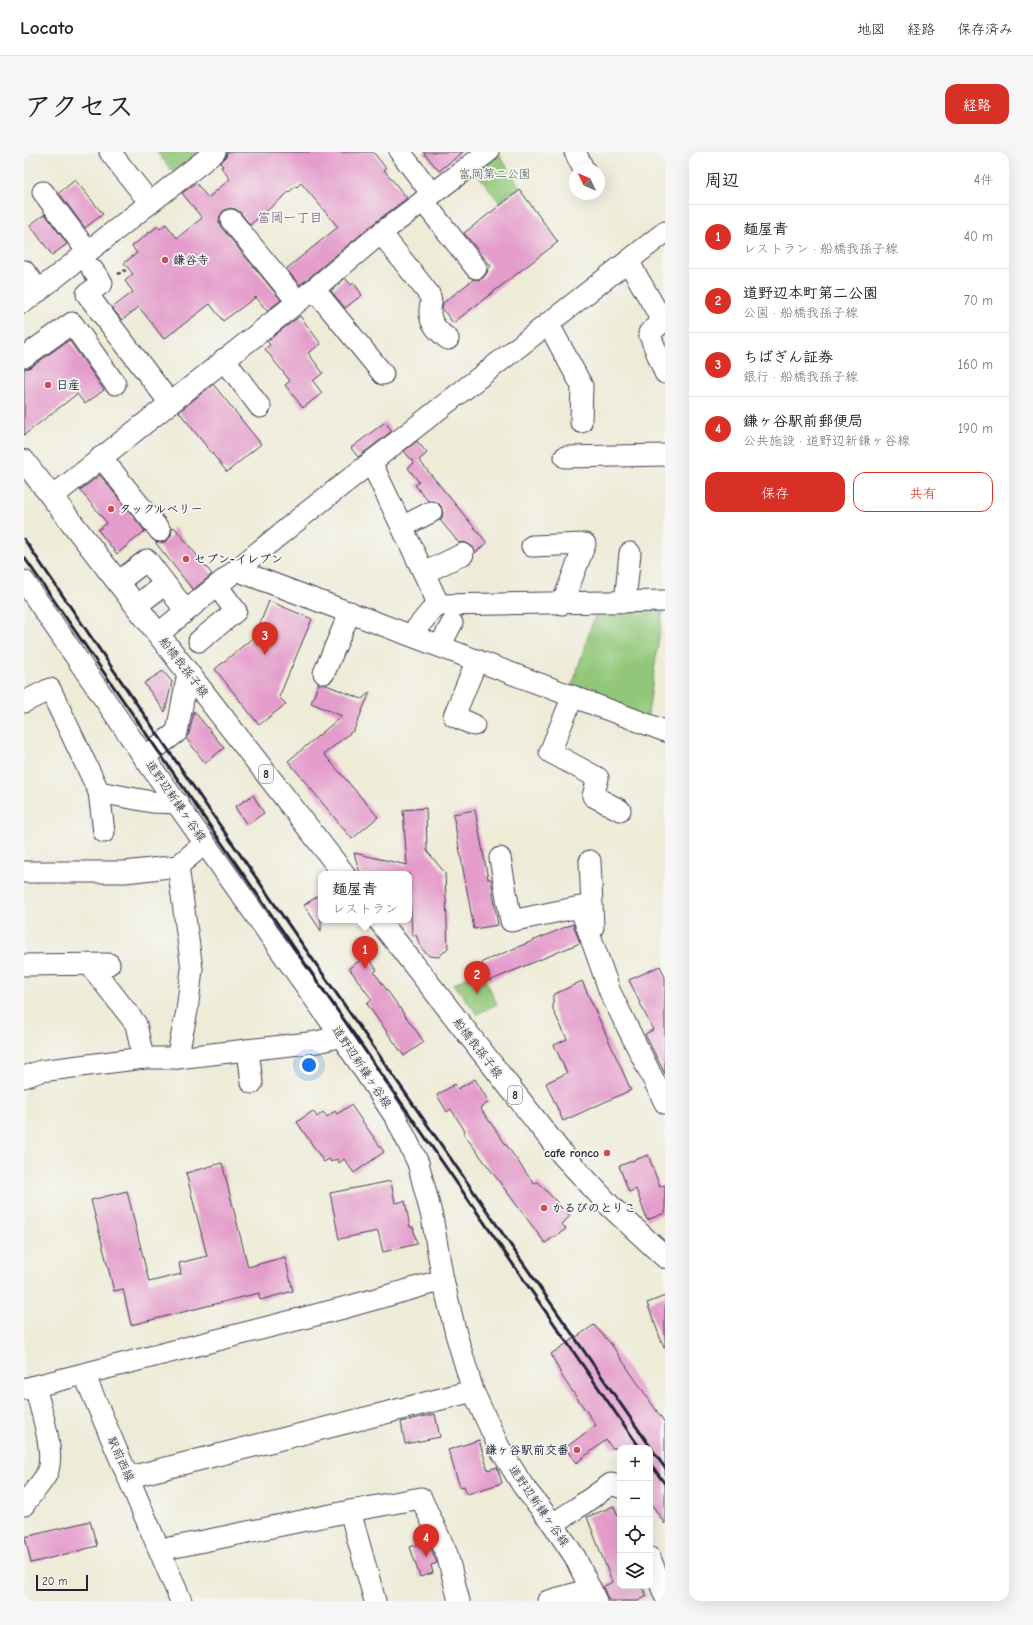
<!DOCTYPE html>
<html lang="ja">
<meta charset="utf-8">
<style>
body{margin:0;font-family:"Comic Neue","Klee One",sans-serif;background:#f6f6f6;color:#222}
.controls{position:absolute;right:12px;bottom:12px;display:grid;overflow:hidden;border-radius:8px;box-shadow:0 4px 16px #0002}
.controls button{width:36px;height:36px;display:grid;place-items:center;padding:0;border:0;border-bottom:1px solid #e0e0e0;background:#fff;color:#222;font:20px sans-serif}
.compass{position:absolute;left:545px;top:12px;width:36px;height:36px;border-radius:50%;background:#fff;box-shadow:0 4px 16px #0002;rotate:314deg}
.scale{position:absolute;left:12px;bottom:10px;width:52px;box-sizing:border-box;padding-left:4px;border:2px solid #22223b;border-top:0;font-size:11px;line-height:14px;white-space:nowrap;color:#22223b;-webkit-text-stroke:3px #f6f6f2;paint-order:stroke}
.you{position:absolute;left:285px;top:913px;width:14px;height:14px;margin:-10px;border:3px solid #fff;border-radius:50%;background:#1a73e8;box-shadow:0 0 0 6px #1a73e833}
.badge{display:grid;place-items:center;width:26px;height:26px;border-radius:50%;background:#d93025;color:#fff;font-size:13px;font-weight:700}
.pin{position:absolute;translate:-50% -33px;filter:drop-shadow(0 1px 2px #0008)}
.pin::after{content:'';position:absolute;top:21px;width:14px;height:12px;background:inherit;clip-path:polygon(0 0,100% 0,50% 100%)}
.popup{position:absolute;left:294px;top:719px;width:94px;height:52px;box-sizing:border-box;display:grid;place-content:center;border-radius:8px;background:#fff;filter:drop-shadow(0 1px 3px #0005);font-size:13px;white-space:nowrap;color:#767676}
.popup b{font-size:15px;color:#222}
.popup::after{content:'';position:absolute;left:50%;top:100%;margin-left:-8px;border:8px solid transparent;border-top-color:#fff}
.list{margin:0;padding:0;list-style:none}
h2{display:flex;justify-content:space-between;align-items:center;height:52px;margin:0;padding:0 16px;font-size:17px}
h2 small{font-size:13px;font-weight:400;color:#767676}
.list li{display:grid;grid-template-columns:26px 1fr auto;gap:12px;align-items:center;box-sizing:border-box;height:64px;padding:0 16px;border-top:1px solid #e0e0e0}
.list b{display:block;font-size:15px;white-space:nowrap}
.list p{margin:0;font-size:13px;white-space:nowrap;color:#767676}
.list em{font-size:13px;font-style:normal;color:#767676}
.actions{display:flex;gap:8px;padding:12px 16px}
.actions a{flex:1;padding:9px 0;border:1px solid #d93025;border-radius:12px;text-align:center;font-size:14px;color:#d93025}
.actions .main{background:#d93025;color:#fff}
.icon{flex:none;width:22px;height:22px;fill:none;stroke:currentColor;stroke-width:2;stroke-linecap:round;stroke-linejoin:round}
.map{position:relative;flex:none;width:641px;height:1449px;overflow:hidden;border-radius:12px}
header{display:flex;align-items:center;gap:24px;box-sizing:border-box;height:56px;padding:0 20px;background:#fff;border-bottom:1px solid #e0e0e0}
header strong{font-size:19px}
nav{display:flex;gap:22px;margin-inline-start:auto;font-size:14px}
.intro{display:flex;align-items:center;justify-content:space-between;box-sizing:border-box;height:96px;padding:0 24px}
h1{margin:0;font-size:28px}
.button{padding:10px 18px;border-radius:12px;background:#d93025;color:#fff;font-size:14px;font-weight:700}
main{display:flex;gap:24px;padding:0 24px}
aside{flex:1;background:#fff;border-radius:12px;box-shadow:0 4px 16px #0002}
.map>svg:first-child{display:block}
</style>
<header>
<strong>Locato</strong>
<nav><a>地図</a><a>経路</a><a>保存済み</a></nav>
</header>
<div class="intro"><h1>アクセス</h1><a class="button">経路</a></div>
<main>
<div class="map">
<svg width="641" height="1449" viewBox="0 0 641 1449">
<rect width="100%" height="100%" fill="#f6f6f2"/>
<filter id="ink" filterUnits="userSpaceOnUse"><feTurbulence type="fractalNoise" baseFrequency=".025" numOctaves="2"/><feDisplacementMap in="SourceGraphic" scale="8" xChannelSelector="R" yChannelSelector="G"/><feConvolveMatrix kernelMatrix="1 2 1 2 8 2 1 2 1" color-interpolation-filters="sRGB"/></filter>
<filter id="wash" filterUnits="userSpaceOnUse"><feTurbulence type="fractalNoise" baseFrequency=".012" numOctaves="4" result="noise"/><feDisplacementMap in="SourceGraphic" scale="16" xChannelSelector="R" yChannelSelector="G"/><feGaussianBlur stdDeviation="0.9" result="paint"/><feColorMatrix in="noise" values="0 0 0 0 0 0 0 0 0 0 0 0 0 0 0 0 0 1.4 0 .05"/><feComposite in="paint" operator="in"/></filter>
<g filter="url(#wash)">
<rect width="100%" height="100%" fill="#eeebd7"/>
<g fill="#92c779" stroke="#5a745a">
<polygon points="133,0 175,0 149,20"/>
<polygon points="474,1 496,35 475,50 451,18"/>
<polygon points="639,456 623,569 546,540 573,457"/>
<polygon points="457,818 473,852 453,862 430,832"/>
</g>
<g id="blocks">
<g fill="#e49dcb">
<polygon points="203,0 349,0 362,16 360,18 383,46 349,72 276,133 262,117 314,75 277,31 273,35 272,34 226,73 216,60 211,57 205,56 199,59 196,64 195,70 197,75 257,148 243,159 232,145 199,169 186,152 140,187 115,155 98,168 88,156 109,140 101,129 109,122 100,111 113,101 108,94 134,74 136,77 142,72 153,86 178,66 158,41 172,31 184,46 206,27 197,15 199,14 196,11 202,5"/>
<polygon points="399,0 439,0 415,19"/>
<polygon points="51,28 79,62 61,76 35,41"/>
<polygon points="496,38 534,90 429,171 418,156 419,151 450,127 454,128 459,126 463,121 464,117 467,114 440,81"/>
<polygon points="21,62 43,92 28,103 6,73"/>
<polygon points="321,126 327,133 330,131 338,143 321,156 307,139"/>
<polygon points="276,164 297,192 284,201 299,221 289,229 298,241 279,256 261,233 266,229 241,197 246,193 243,189"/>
<polygon points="45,188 80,238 61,252 53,242 0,283 0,217 7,215"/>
<polygon points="189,232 237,292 203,320 155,260"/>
<polygon points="361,270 368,279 334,305 327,296"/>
<polygon points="393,289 403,301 395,308 463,391 451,401 450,396 445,392 440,390 435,391 416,368 418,366 419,361 417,354 413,350 404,349 391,333 395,330 384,316 390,311 380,299"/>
<polygon points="76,323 121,379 93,402 74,378 83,371 56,338"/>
<polygon points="150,375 188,422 169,438 131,390 137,391 143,389 147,384 148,377"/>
<polygon points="245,449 288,467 255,545 262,552 235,573 191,517 231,484"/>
<polygon points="139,519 148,530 141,560 120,531"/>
<polygon points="295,531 302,533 338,547 346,540 330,578 300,602 354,665 328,687 264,609 318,564 287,551"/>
<polygon points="170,559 200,596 181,611 162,586 165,582"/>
<polygon points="229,643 240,661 223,673 211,655"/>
<polygon points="402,656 403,699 421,721 424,796 415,805 405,804 397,796 392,783 388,783 385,722 338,722 335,718 330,701 383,713 379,658"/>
<polygon points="451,658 464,727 467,727 474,773 450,777 429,662"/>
<polygon points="297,742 297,779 280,753"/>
<polygon points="549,772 556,791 465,829 458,810"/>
<polygon points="343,804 353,818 350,820 400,890 380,904 343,852 348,848 325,816"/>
<polygon points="636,814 641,825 641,922 621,882 629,878 605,828"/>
<polygon points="558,829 607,938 539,969 522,931 543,921 530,893 543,887 529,858 529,843"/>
<polygon points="451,927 465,950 456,956 510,1032 514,1030 546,1064 538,1072 542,1077 521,1091 439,981 441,979 427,957 423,960 413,943 431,932 434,937"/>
<polygon points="327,953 360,1000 330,1021 320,1007 315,1011 313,1007 307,1010 305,1007 300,1010 273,970 289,959 293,965 299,960 303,965 311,959 313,962"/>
<polygon points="624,1003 636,1035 641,1033 641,1061 623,1068 612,1037 605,1040 595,1014"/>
<polygon points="198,1011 224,1115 261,1105 269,1139 236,1148 235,1141 107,1173 99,1137 90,1139 67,1048 103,1039 125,1130 157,1122 155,1111 183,1104 162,1021"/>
<polygon points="367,1029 371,1051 381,1049 386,1075 389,1075 393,1092 359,1100 354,1079 315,1087 306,1041"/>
<polygon points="641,1144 641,1196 640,1196 623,1151"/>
<polygon points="570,1173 587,1192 641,1271 641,1372 626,1350 626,1296 588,1296 582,1288 552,1311 541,1296 572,1273 539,1226 527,1202"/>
<polygon points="411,1262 416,1285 381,1292 377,1270"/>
<polygon points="455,1288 464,1318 473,1315 478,1331 443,1342 440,1334 436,1335 424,1298"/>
<polygon points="590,1354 596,1370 596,1434 617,1434 623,1444 614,1449 585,1449 579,1435 588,1430 563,1365"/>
<polygon points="66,1369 73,1394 7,1411 1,1385"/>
<polygon points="404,1389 413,1411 407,1413 409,1421 396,1425 386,1395"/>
</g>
</g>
</g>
<g filter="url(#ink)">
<use href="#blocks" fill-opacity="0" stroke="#414052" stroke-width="1"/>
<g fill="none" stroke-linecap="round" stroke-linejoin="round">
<defs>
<g id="minor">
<polyline points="86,0 126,51"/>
<polyline points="376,0 408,42"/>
<polyline points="551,0 560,18"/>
<polyline points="19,40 64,100"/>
<polyline points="399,49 452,116"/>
<polyline points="207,68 273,149"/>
<path d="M357 81 405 142C410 153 405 151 406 161 406 172 416 181 424 187"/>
<polyline points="604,109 639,170 625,181 641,221"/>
<polyline points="68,117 78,131 63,142 146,251"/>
<polyline points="0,119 15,139"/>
<polyline points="290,137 359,222"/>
<polyline points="0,150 191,0"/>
<polyline points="524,171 558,234 557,270"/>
<polyline points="0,205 48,171 91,232"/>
<polyline points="200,207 236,255"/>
<polyline points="77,305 136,379"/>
<polyline points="541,305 641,303"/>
<polyline points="347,310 415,453 406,460 387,483"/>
<polyline points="28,345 290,137 357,81 464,0"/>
<polyline points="378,375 407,360"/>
<polyline points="508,394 561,392 538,452"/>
<polyline points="212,418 641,579"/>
<polyline points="400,421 439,402"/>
<polyline points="0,429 120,605 317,884 372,966 394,1011 408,1065 419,1128 432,1182 449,1239 475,1295 499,1334 529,1372 551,1405 572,1449"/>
<polyline points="94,430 123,408 162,459"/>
<polyline points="601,450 606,401"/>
<polyline points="415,453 641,449"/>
<polyline points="112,454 141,432"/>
<polyline points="134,482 281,362 641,80"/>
<polyline points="175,489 212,459 193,434"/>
<polyline points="416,494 428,471"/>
<polyline points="300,521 326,460"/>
<polyline points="549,544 526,600 574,626 569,644 596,658"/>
<polyline points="0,550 26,537 75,640 128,650 154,651"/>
<polyline points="450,573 430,564 453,508"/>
<polyline points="120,605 153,580 164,521"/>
<polyline points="75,640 80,680"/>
<polyline points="476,706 487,769 556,755 586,840 641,951"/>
<polyline points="566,709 569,775"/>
<polyline points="0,720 101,720 154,714 181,691"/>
<polyline points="0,813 85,812"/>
<polyline points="66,813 112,872 119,906"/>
<polyline points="224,898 228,931"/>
<polyline points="153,906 163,859 168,817 154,714"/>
<polyline points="0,925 17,919 119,906 153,906 293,890 317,884"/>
<polyline points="60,1222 157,1449"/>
<polyline points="0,1237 323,1155 419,1128"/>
<polyline points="106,1325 449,1239"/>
<path d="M0 1353C6 1343 16 1334 22 1323 33 1303 16 1256 11 1234"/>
<polyline points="529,1372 553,1356 587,1332 596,1335"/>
<polyline points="136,1398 326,1359"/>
<polyline points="626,1406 641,1444"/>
<polyline points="351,1449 326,1359 397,1346 423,1402 435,1449"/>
<polyline points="524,1449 567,1437"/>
</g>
<g id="major">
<polyline points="0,309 320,722"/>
<polyline points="355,768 538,1002 587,1055 641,1105"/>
</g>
</defs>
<use href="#minor" stroke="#414052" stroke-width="23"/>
<use href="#major" stroke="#414052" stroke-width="24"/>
<polyline stroke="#414052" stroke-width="2.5" stroke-dasharray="3 3" stroke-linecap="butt" points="94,122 102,118"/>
<use href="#minor" stroke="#fff" stroke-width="21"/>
<use href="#major" stroke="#fff" stroke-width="22"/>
<g stroke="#22223b" stroke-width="3">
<polyline points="0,387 186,659 641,1316"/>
<polyline points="0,405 616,1296"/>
<polyline points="626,1311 641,1332"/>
</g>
</g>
</g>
<g fill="#d1495b" stroke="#f6f6f2" stroke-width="1.5">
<circle cx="141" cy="108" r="4"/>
<circle cx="24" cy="233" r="4"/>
<circle cx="87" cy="357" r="4"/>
<circle cx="162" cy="407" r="4"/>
<circle cx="583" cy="1001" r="4"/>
<circle cx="520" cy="1056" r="4"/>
<circle cx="553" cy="1298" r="4"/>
</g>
<g text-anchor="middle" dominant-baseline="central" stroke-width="3.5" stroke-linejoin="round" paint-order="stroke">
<g fill="#f6f6f2" stroke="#626272" stroke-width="1">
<rect x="235" y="613" width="14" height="18" rx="3"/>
<rect x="484" y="934" width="14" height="18" rx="3"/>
</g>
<g font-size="11" font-weight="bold" fill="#22223b">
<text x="242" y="622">8</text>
<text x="491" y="943">8</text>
</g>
<g font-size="12" fill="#495c51" stroke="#f6f6f2">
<text x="471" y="22">富岡第二公園</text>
</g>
<g font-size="12" font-weight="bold" fill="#22223b" stroke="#f6f6f2" text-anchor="start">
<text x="149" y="108">鎌谷寺</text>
<text x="32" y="233">日産</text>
<text x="95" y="357">タックルベリー</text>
<text x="170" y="407">セブン-イレブン</text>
<text x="575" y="1001" text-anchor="end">cafe ronco</text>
<text x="528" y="1056">かるびのとりこ</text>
<text x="545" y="1298" text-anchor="end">鎌ヶ谷駅前交番</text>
</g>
<g font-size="12" fill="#22223b" stroke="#f6f6f2">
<text transform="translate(160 515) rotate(52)">船橋我孫子線</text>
<text transform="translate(152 649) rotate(55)">道野辺新鎌ヶ谷線</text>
<text transform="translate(454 896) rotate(52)">船橋我孫子線</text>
<text transform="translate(338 915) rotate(56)">道野辺新鎌ヶ谷線</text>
<text transform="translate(97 1307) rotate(66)">駅前西線</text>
<text transform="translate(515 1354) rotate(55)">道野辺新鎌ヶ谷線</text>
</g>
<g font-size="13" fill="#664d6d" stroke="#f6f6f2">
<text x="266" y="65">富岡一丁目</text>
</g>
</g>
</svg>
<div class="controls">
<button>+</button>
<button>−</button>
<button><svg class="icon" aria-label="locate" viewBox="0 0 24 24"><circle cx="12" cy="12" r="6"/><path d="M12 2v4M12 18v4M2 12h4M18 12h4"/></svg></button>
<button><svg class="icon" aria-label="layers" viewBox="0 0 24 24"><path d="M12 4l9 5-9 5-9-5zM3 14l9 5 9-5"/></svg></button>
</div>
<svg class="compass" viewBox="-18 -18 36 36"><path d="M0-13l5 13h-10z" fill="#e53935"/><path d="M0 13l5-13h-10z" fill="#767676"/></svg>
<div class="scale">20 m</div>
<div class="you"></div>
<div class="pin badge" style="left:341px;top:817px">1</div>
<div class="popup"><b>麺屋青</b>レストラン</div>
<div class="pin badge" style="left:453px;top:842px">2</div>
<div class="pin badge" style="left:241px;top:503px">3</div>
<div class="pin badge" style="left:402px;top:1405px">4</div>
</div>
<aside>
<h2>周辺<small>4件</small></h2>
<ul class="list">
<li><span class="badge">1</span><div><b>麺屋青</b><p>レストラン · 船橋我孫子線</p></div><em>40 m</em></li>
<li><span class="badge">2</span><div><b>道野辺本町第二公園</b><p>公園 · 船橋我孫子線</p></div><em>70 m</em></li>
<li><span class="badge">3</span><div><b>ちばぎん証券</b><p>銀行 · 船橋我孫子線</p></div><em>160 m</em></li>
<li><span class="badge">4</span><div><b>鎌ヶ谷駅前郵便局</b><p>公共施設 · 道野辺新鎌ヶ谷線</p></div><em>190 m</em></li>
</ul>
<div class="actions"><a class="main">保存</a><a>共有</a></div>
</aside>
</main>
